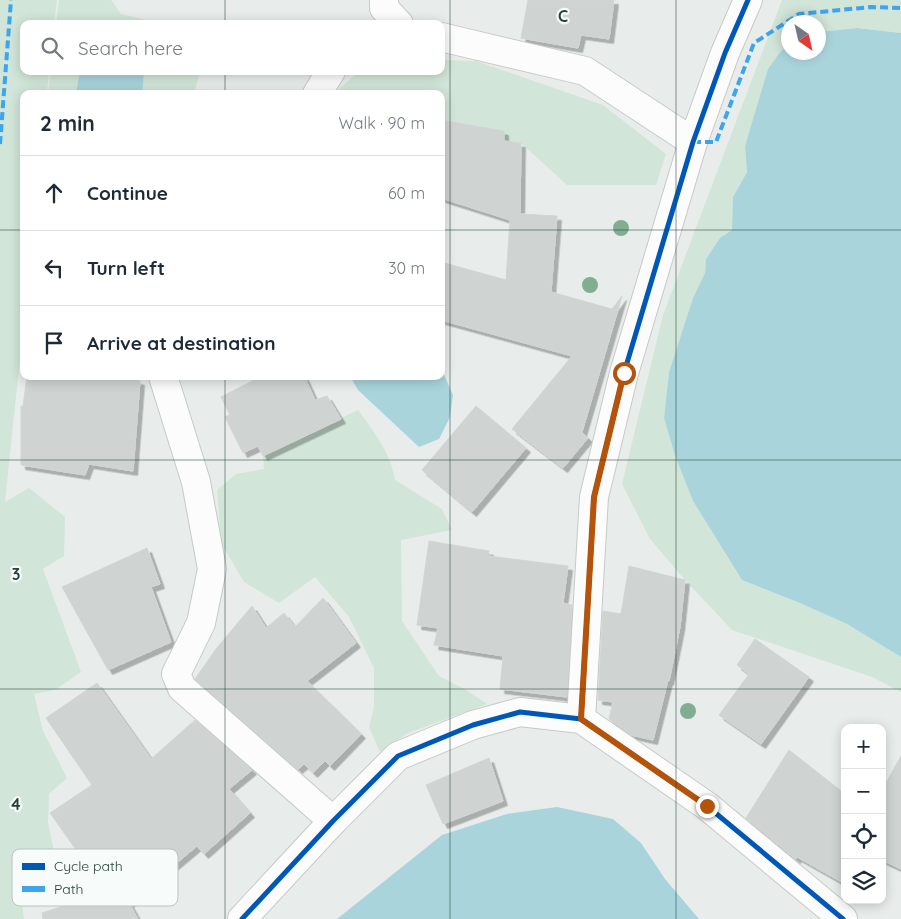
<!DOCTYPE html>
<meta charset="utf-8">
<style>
body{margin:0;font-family:Quicksand,sans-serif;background:#f6f6f7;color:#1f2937}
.controls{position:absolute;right:15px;bottom:15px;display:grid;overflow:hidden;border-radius:10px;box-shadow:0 2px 12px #0003}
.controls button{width:45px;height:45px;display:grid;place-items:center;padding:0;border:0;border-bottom:1px solid #e0e1e3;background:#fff;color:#1f2937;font:25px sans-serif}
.compass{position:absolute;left:781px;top:15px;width:45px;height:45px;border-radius:50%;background:#fff;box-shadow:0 2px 12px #0003;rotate:146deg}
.stop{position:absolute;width:15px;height:15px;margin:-11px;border:4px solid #b45309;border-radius:50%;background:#fff}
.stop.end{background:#b45309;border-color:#fff;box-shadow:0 1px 5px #0008}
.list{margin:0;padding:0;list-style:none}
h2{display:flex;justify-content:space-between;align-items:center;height:65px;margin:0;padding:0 20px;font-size:21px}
h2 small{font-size:16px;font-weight:400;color:#747a83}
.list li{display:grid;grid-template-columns:32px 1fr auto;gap:15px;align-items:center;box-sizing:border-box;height:75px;padding:0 20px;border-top:1px solid #e0e1e3}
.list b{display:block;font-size:19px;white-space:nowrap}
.list em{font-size:16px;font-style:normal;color:#747a83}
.icon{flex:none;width:28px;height:28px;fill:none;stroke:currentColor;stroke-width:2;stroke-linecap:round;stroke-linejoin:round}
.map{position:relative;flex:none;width:901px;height:919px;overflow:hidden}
.search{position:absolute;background:#fff;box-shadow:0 2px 12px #0003;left:20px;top:20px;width:425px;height:55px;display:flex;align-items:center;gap:12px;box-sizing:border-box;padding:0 18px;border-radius:10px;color:#747a83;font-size:19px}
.panel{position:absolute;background:#fff;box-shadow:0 2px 12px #0003;left:20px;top:90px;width:425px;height:290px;border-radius:10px}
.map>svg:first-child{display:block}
</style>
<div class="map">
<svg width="901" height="919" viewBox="0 0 901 919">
<defs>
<filter id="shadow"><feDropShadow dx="4.5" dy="4.5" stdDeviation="0" flood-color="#0004"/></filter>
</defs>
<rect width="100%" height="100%" fill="#e8edeb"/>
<g fill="#d1e6d8">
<polygon points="0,0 57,0 54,24 24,24 24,71 49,71 47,94 24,94 24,319 5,502 29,488 65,517 64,556 43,569 81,672 55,690 34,694 43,731 67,778 49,794 48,823 58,870 53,891 21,893 24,919 0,919"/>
<polygon points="59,0 111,0 121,14 163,24 56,24"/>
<polygon points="782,0 901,0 901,33 857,28 819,32 818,22 788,22 788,45 781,51 757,109 745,146 747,172 733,197 732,230 720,238 706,259 705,273 693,298 669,372 664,418 693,501 742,580 800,603 847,624 901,657 901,692 872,677 732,630 685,580 650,539 622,484 663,315"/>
<polygon points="441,60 476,61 603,105 666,154 656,185 567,185 521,143 504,141 504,131 441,120 441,94 334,94 359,71 441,71"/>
<polygon points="51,71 200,71 194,94 48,94"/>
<path d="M358 410C374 432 391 453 395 480L442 509 452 530 401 540 402 621 439 676 466 690 487 704 408 733 380 752 369 727 374 707V668L349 617 315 577 279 603 244 582 221 543 217 490 236 474 264 469 263 456Z"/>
</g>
<g fill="#a9d4db">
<polygon points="857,28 901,33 901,657 847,624 800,603 742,580 693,501 675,455 664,418 669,372 693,298 705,273 706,259 720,238 732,230 733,197 747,172 745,146 768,69 781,51 788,45 788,52 818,52 819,32"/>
<polygon points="80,71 144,71 142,94 76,94"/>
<polygon points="441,368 453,395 450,417 439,439 419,447 358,390 350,376 441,376"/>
<polygon points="557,807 613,819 641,843 665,879 699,919 337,919 442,835 507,814"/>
</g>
<g fill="#cfd4d2" stroke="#d1d6d4" filter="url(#shadow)">
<polygon points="528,0 614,0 609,39 581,35 578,48 521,38"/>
<polygon points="441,120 504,131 504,141 521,143 520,214 557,216 551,292 612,309 622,296 582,432 588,438 563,468 512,429 572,356 441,320 441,262 506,280 510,220 441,198"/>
<polygon points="27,376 121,376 140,381 133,471 89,464 85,475 21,465 21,406 23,406"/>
<polygon points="262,376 304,376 315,400 327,396 341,419 263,456 258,446 243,453 225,417 230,415 221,397"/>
<polygon points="476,406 526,448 472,512 422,470"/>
<polygon points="429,541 489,551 488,556 568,566 563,603 572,605 567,697 500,689 503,656 434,645 438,628 417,625"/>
<polygon points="147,548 160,584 151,587 171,642 108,670 62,587"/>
<polygon points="629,566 685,580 680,627 669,681 668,680 653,740 631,735 609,719 613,702 598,700 603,611 621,614"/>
<polygon points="323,598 356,643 307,681 361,734 330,766 325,761 313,773 304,764 298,769 195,679 216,649 252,606 266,628 284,613 295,627"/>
<polygon points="755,639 809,677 761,744 719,715 749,674 737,665"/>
<polygon points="97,683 151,759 195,720 252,770 229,789 250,813 204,854 197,846 129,903 138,919 43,919 42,913 106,892 50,813 92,785 46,718"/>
<polygon points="789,750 845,794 845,884 797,857 796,859 746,818"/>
<polygon points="901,756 901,869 882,860 882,790"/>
<polygon points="489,758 503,801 443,824 426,785"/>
</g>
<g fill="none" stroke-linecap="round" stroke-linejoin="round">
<defs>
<g id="street">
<polyline points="384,0 384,8 399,24"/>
<polyline points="441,37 585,71 693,142"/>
<polyline points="317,94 331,71"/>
<polyline points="163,376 196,482 212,569 201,623 176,674 182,688 333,821"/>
<polyline points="581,719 594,497 624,373 693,142 725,53 748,0"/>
<polyline points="242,919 333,821 398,756 473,725 520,712 581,719 707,806 843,919"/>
</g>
</defs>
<use href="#street" stroke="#c5cac8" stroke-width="30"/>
<use href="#street" stroke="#fcfcfc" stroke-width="28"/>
<g stroke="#3ea4ec" stroke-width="4" stroke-dasharray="8 4" stroke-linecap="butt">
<polyline points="693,142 716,142 754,43 799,14 871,7 901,8"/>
<polyline points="0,144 11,0"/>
</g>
<defs>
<g id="cycleway">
<polyline points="581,719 594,497 624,373 693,142 725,53 748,0"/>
<polyline points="242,919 333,821 398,756 473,725 520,712 581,719 707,806 843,919"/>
</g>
</defs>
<use href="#cycleway" stroke="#f7fbf9" stroke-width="8"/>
<use href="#cycleway" stroke="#0057b8" stroke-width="5"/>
</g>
<g fill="#81ae93">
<circle cx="621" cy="228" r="8"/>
<circle cx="590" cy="285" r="8"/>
<circle cx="688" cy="711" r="8"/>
</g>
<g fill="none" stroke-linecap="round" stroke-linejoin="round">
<polyline stroke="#b45309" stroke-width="6" points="624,373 594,497 581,719 707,806"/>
</g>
<path fill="none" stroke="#24423a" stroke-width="1" stroke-opacity="0.55" d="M225 0V24M450 0V919M676 0V919M225 71V94M0 230H24M441 230H901M225 376V919M0 460H901M0 689H901"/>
<rect x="12" y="849" width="166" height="57" rx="8" fill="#f7fbf9" stroke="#b8c4c0" stroke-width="1"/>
<rect x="22" y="863" width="23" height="7" fill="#0057b8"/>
<rect x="22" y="886" width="23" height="6" fill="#3ea4ec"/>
<g font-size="14" fill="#24423a">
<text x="54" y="871">Cycle path</text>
<text x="54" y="894">Path</text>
</g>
<g font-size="16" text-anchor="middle" font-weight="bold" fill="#24423a" stroke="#f7fbf9" stroke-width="4.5" stroke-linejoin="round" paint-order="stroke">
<text x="563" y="22">C</text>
<text x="16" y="580">3</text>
<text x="16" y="810">4</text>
</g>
</svg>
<div class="controls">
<button>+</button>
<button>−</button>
<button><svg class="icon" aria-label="locate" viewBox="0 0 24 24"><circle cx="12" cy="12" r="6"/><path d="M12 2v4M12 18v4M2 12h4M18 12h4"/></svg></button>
<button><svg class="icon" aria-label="layers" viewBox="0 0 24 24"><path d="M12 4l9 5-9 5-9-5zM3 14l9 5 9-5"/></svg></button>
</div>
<svg class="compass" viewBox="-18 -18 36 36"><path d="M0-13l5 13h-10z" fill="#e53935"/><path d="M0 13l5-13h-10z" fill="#747a83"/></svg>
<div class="stop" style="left:624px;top:373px"></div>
<div class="stop end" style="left:707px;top:806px"></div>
<div class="search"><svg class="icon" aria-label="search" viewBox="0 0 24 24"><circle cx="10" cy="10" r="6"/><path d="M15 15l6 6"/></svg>Search here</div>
<section class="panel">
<h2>2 min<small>Walk · 90 m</small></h2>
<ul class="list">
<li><svg class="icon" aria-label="ahead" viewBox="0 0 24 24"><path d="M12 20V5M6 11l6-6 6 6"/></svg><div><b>Continue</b></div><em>60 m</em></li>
<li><svg class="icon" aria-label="left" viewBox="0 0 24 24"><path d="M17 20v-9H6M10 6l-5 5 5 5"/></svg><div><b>Turn left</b></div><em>30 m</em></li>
<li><svg class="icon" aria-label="arrive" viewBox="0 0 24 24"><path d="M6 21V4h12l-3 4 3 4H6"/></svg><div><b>Arrive at destination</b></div></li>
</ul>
</section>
</div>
